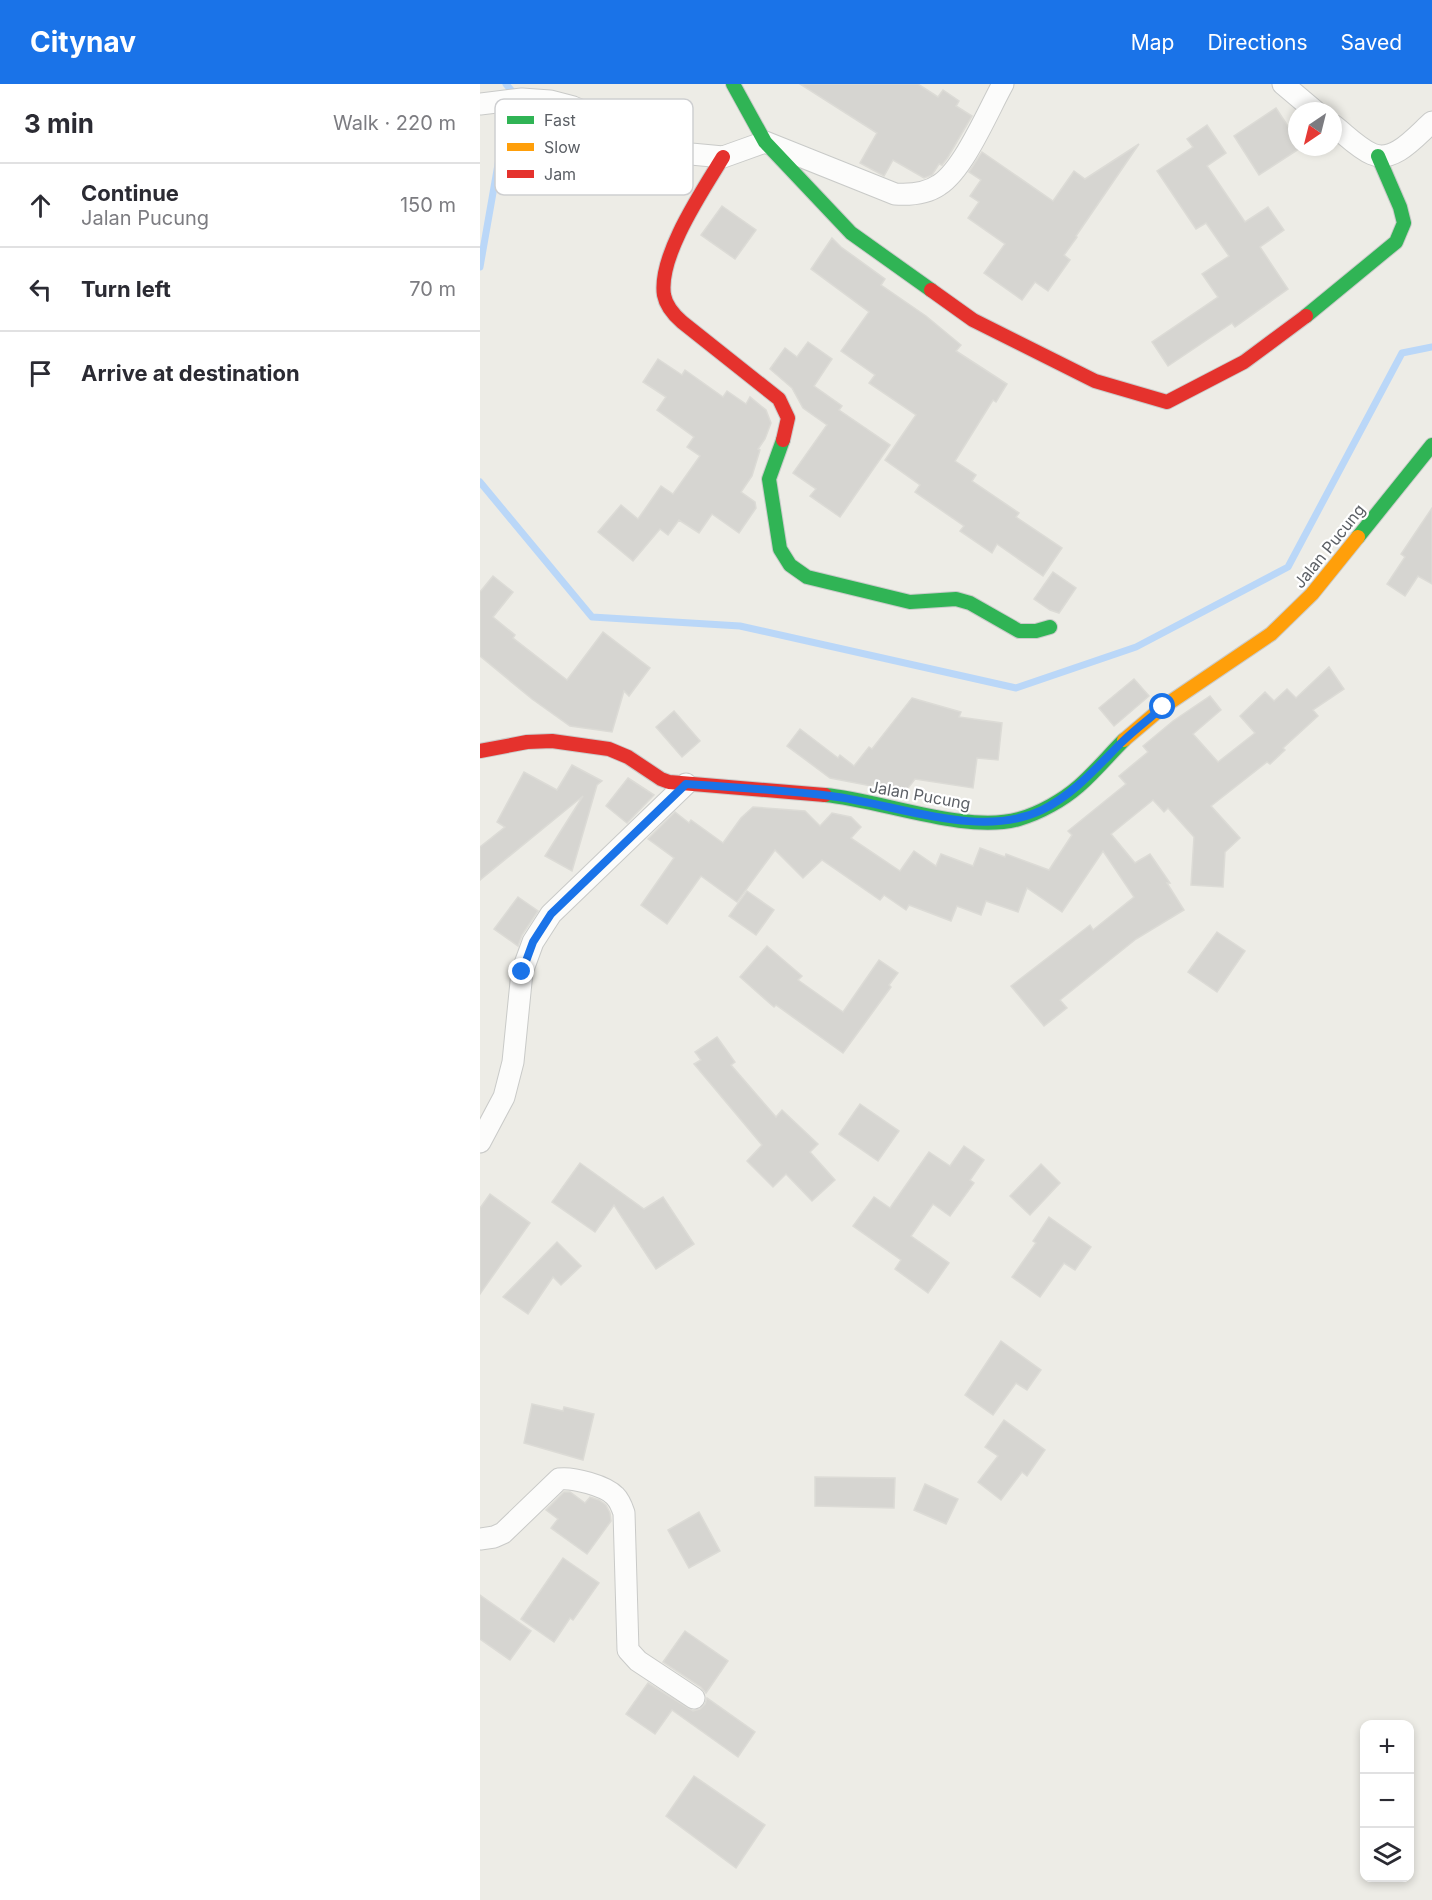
<!DOCTYPE html>
<meta charset="utf-8">
<style>
body{margin:0;font-family:Inter,sans-serif;background:#f2f2f3;color:#2b2b33}
.controls{position:absolute;right:18px;bottom:18px;display:grid;overflow:hidden;border-radius:12px;box-shadow:0 3px 9px #0003}
.controls button{width:54px;height:54px;display:grid;place-items:center;padding:0;border:0;border-bottom:2px solid #e1e1e2;background:#fff;color:#2b2b33;font:30px sans-serif}
.compass{position:absolute;left:808px;top:18px;width:54px;height:54px;border-radius:50%;background:#fff;box-shadow:0 3px 9px #0003;rotate:215deg}
.stop{position:absolute;width:18px;height:18px;margin:-14px;border:4px solid #1a73e8;border-radius:50%;background:#fff}
.stop.end{background:#1a73e8;border-color:#fff;box-shadow:0 2px 6px #0008}
.list{margin:0;padding:0;list-style:none}
h2{display:flex;justify-content:space-between;align-items:center;height:78px;margin:0;padding:0 24px;font-size:26px}
h2 small{font-size:20px;font-weight:400;color:#7c7c81}
.list li{display:grid;grid-template-columns:39px 1fr auto;gap:18px;align-items:center;box-sizing:border-box;height:84px;padding:0 24px;border-top:2px solid #e1e1e2}
.list b{display:block;font-size:22px;white-space:nowrap}
.list p{margin:0;font-size:20px;white-space:nowrap;color:#7c7c81}
.list em{font-size:20px;font-style:normal;color:#7c7c81}
.icon{flex:none;width:33px;height:33px;fill:none;stroke:currentColor;stroke-width:2;stroke-linecap:round;stroke-linejoin:round}
.map{position:relative;flex:none;width:952px;height:1816px;overflow:hidden}
header{display:flex;align-items:center;gap:36px;box-sizing:border-box;height:84px;padding:0 30px;background:#1a73e8;color:#fff}
header strong{font-size:28px}
nav{display:flex;gap:33px;margin-inline-start:auto;font-size:21px}
main{display:flex}
aside{flex:1;background:#fff}
.map>svg:first-child{display:block}
</style>
<header>
<strong>Citynav</strong>
<nav><a>Map</a><a>Directions</a><a>Saved</a></nav>
</header>
<main>
<aside>
<h2>3 min<small>Walk · 220 m</small></h2>
<ul class="list">
<li><svg class="icon" aria-label="ahead" viewBox="0 0 24 24"><path d="M12 20V5M6 11l6-6 6 6"/></svg><div><b>Continue</b><p>Jalan Pucung</p></div><em>150 m</em></li>
<li><svg class="icon" aria-label="left" viewBox="0 0 24 24"><path d="M17 20v-9H6M10 6l-5 5 5 5"/></svg><div><b>Turn left</b></div><em>70 m</em></li>
<li><svg class="icon" aria-label="arrive" viewBox="0 0 24 24"><path d="M6 21V4h12l-3 4 3 4H6"/></svg><div><b>Arrive at destination</b></div></li>
</ul>
</aside>
<div class="map">
<svg width="952" height="1816" viewBox="0 0 952 1816">
<rect width="100%" height="100%" fill="#edece6"/>
<g fill="none" stroke-linecap="round" stroke-linejoin="round">
<g stroke="#bad7f8" stroke-width="7">
<polyline points="0,183 31,6 26,0"/>
<polyline points="0,398 112,533 260,542 536,604 656,563 808,483 922,269 952,263"/>
</g>
</g>
<g fill="#d6d5d1" stroke="#dcdbd6" stroke-width="1.5">
<polygon points="320,0 438,0 458,13 463,6 479,17 476,22 492,32 468,73 462,81 459,80 452,91 444,94 413,76 404,92 380,79 397,49"/>
<polygon points="796,24 817,56 817,63 822,63 779,91 754,52"/>
<polygon points="727,41 746,69 727,82 765,138 788,123 804,146 780,163 808,205 755,243 752,239 688,282 672,258 738,213 722,190 749,172 726,139 716,145 677,87 713,63 707,55"/>
<polygon points="659,60 596,152 597,153 584,171 590,176 568,207 555,198 542,216 504,189 525,160 488,134 499,118 490,112 501,96 489,88 502,68 573,117 594,87 605,95"/>
<polygon points="242,122 276,146 255,175 221,151"/>
<polygon points="352,154 361,163 405,195 401,201 446,232 481,261 476,267 527,300 516,318 513,316 475,377 496,391 492,397 539,429 536,433 582,464 563,492 517,460 512,469 480,447 484,442 435,408 440,401 405,376 436,331 389,299 395,291 361,267 389,228 331,185"/>
<polygon points="328,258 352,275 334,302 362,322 359,326 410,361 360,433 330,412 336,405 313,389 347,341 323,324 312,304 290,285 305,264 317,273"/>
<polygon points="178,275 202,291 205,286 243,313 247,307 266,320 270,313 286,326 291,339 285,355 278,365 280,366 272,392 261,408 275,418 276,424 259,449 232,430 219,449 199,436 188,451 180,445 153,477 118,448 141,421 158,435 181,402 193,410 220,372 207,363 214,353 177,326 186,313 163,298"/>
<polygon points="952,424 952,500 938,492 925,512 907,500 925,473 921,470"/>
<polygon points="573,488 596,504 579,529 570,526 554,515"/>
<polygon points="13,492 33,508 13,533 35,551 33,554 87,596 123,548 170,584 149,612 144,607 132,648 90,642 52,615 0,572 0,508"/>
<polygon points="849,583 864,605 833,626 838,632 803,664 805,666 790,680 787,678 731,722 760,754 745,768 743,803 711,801 714,753 688,724 684,728 673,716 631,750 655,779 670,770 690,799 687,799 704,826 656,855 580,916 587,924 564,942 531,902 610,841 613,846 654,813 623,767 582,828 547,804 538,828 506,817 501,831 477,822 471,837 429,821 426,826 404,811 400,816 342,776 323,794 295,766 257,818 221,792 187,840 161,821 194,774 168,755 195,728 209,739 211,736 243,759 261,734 273,723 325,727 340,742 352,729 371,733 381,743 371,754 420,787 434,767 456,782 461,770 493,782 500,764 525,773 526,770 569,786 592,751 588,747 646,700 639,692 668,668 663,662 693,637 730,612 741,626 713,650 738,678 775,649 760,632 785,608 794,617 807,605 816,614"/>
<polygon points="654,595 669,612 634,642 619,624"/>
<polygon points="432,614 481,628 479,633 522,639 518,676 497,674 493,704 435,695 425,708 396,703 392,700 391,702 350,694 307,662 320,645 358,674 360,671 374,682 389,663 392,665"/>
<polygon points="194,627 220,657 202,673 176,643"/>
<polygon points="92,681 122,697 117,701 92,787 65,772 103,712 0,796 0,763 25,743 17,738 44,688 77,706"/>
<polygon points="148,694 174,711 147,739 126,722"/>
<polygon points="267,807 294,826 276,851 249,832"/>
<polygon points="38,813 58,827 42,851 38,862 14,845"/>
<polygon points="737,848 765,867 737,908 708,888"/>
<polygon points="287,862 322,892 318,896 363,928 399,876 418,889 409,901 411,903 363,969 296,921 294,923 260,893"/>
<polygon points="237,953 255,978 251,981 296,1033 302,1026 338,1060 330,1068 355,1096 332,1117 306,1090 293,1103 267,1077 282,1061 214,980 221,976 215,968"/>
<polygon points="380,1020 419,1047 398,1077 359,1050"/>
<polygon points="484,1062 504,1076 490,1096 494,1099 470,1132 453,1120 431,1152 469,1179 448,1209 415,1185 421,1176 373,1142 394,1113 410,1124 449,1068 470,1082"/>
<polygon points="100,1079 164,1125 183,1113 214,1160 176,1185 134,1121 115,1148 72,1118"/>
<polygon points="561,1080 580,1099 550,1131 530,1112"/>
<polygon points="10,1110 50,1139 0,1210 0,1124"/>
<polygon points="569,1133 611,1163 595,1186 584,1179 560,1213 532,1193 556,1159 553,1157"/>
<polygon points="77,1158 101,1182 81,1201 73,1193 48,1230 23,1213"/>
<polygon points="521,1257 561,1286 547,1306 536,1299 513,1331 485,1311"/>
<polygon points="52,1320 83,1327 84,1323 114,1330 103,1376 44,1359"/>
<polygon points="524,1336 565,1366 547,1392 542,1388 521,1416 498,1398 518,1372 505,1363"/>
<polygon points="335,1393 415,1394 414,1424 335,1422"/>
<polygon points="445,1400 478,1415 466,1440 434,1426"/>
<polygon points="84,1408 90,1408 105,1419 110,1413 119,1416 126,1421 130,1429 131,1437 107,1470 71,1444 78,1435 66,1426"/>
<polygon points="219,1428 240,1467 209,1484 188,1446"/>
<polygon points="83,1474 119,1499 93,1536 90,1534 74,1558 41,1535"/>
<polygon points="0,1511 51,1547 30,1576 0,1555"/>
<polygon points="205,1547 248,1577 226,1609 221,1603 183,1578"/>
<polygon points="168,1599 213,1627 220,1625 225,1620 227,1614 275,1648 258,1673 192,1626 175,1650 146,1630"/>
<polygon points="214,1692 285,1741 256,1784 186,1732"/>
</g>
<g fill="none" stroke-linecap="round" stroke-linejoin="round">
<defs>
<g id="street">
<polyline points="803,0 835,27"/>
<path d="M0 20 42 15 70 17 93 23 195 66 211 70 243 73 285 58 415 110C430 111 446 110 459 101 484 85 508 27 523 0"/>
<path d="M853 41C865 50 878 64 892 70 914 80 937 51 952 38"/>
<polyline points="0,1058 24,1013 33,978 42,888 53,858 71,830 206,700"/>
<path d="M0 1455 14 1453 23 1449 79 1395C93 1393 126 1402 135 1412 140 1417 142 1423 144 1429L148 1566 158 1577 214 1614"/>
</g>
<g id="fast">
<polyline points="253,0 285,58 371,149 451,206"/>
<polyline points="826,232 916,158 924,139 920,123 898,72"/>
<polyline points="303,356 289,395 300,465 310,481 327,493 430,518 476,515 490,519 539,547 556,547 570,543"/>
<polyline points="878,453 952,361"/>
<path d="M345 711C401 716 486 750 539 735 560 729 583 716 599 702 615 688 629 671 644 656"/>
</g>
<polyline id="slow" points="644,656 683,623 791,550 832,510 878,453"/>
<g id="jam">
<path d="M243 73C223 106 178 172 184 211 186 222 194 231 202 238L299 315 308 334 303 356"/>
<polyline points="451,206 493,236 615,297 687,318 764,278 826,232"/>
<polyline points="0,667 47,658 72,657 129,665 148,673 181,695 189,698 345,711"/>
</g>
</defs>
<use href="#street" stroke="#c9cac8" stroke-width="23"/>
<use href="#fast" stroke="#cacbca" stroke-width="16"/>
<use href="#slow" stroke="#cacbca" stroke-width="16"/>
<use href="#jam" stroke="#cacbca" stroke-width="16"/>
<use href="#street" stroke="#fcfcfb" stroke-width="21"/>
<use href="#fast" stroke="#30b455" stroke-width="14"/>
<use href="#slow" stroke="#ff9f0a" stroke-width="14"/>
<use href="#jam" stroke="#e5322d" stroke-width="14"/>
</g>
<g fill="none" stroke-linecap="round" stroke-linejoin="round">
<path stroke="#1a73e8" stroke-width="8" d="M42 888 53 858 71 830 206 700C254 703 303 706 351 712 416 720 500 756 562 726 594 710 616 684 641 659 654 646 669 635 683 623"/>
</g>
<g text-anchor="middle" dominant-baseline="central" stroke-width="4.5" stroke-linejoin="round" paint-order="stroke">
<g font-size="16" fill="#5b5f65" stroke="#fff">
<text transform="translate(849 462) rotate(-51)">Jalan Pucung</text>
<text transform="translate(440 711) rotate(10)">Jalan Pucung</text>
</g>
</g>
<rect x="15" y="15" width="198" height="96" rx="9" fill="#fff" stroke="#cecfd1" stroke-width="1.5"/>
<rect x="27" y="32" width="27" height="8" fill="#30b455"/>
<rect x="27" y="59" width="27" height="8" fill="#ff9f0a"/>
<rect x="27" y="86" width="27" height="8" fill="#e5322d"/>
<g font-size="16" fill="#5b5f65">
<text x="64" y="42">Fast</text>
<text x="64" y="69">Slow</text>
<text x="64" y="96">Jam</text>
</g>
</svg>
<div class="controls">
<button>+</button>
<button>−</button>
<button><svg class="icon" aria-label="layers" viewBox="0 0 24 24"><path d="M12 4l9 5-9 5-9-5zM3 14l9 5 9-5"/></svg></button>
</div>
<svg class="compass" viewBox="-18 -18 36 36"><path d="M0-13l5 13h-10z" fill="#e53935"/><path d="M0 13l5-13h-10z" fill="#7c7c81"/></svg>
<div class="stop" style="left:683px;top:623px"></div>
<div class="stop end" style="left:42px;top:888px"></div>
</div>
</main>
